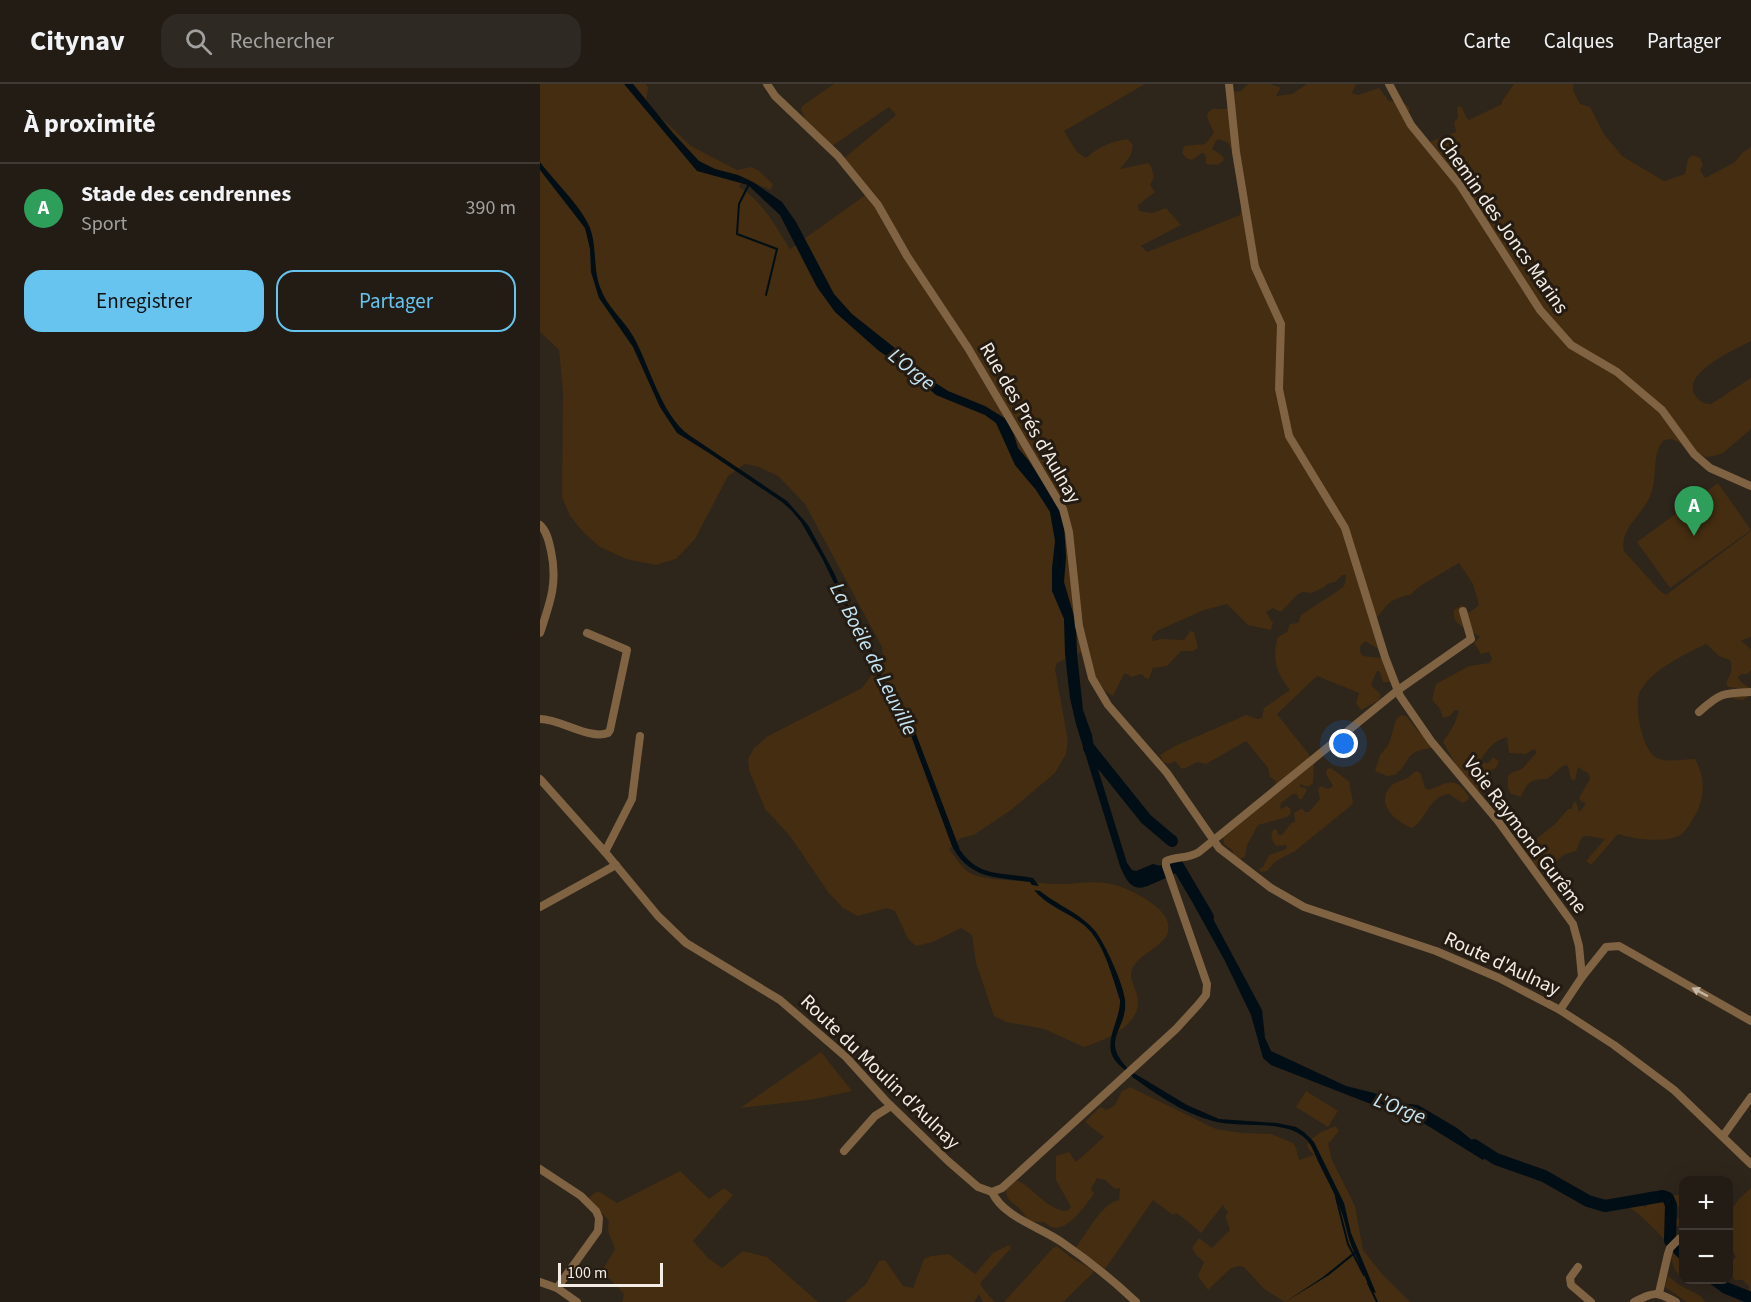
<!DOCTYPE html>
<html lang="fr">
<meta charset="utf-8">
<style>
body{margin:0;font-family:"Source Sans 3",sans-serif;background:#2e2922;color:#f1f3f6}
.controls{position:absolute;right:18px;bottom:18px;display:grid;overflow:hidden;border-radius:12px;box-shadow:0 6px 24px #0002}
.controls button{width:54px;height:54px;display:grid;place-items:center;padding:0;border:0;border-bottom:2px solid #3f3a34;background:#221c14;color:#f1f3f6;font:30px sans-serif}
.scale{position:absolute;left:18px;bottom:15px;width:105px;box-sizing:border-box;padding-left:6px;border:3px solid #f3ede6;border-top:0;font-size:16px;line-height:21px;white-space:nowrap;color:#f3ede6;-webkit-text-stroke:4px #241b12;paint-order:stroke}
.you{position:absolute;left:804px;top:660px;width:21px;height:21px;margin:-15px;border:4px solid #fff;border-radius:50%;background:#1a73e8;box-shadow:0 0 0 9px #1a73e833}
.badge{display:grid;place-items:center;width:39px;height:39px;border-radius:50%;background:#66c4ef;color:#fff;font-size:20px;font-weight:700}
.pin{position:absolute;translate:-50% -50px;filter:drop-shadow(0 2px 3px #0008)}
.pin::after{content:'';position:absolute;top:32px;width:21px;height:18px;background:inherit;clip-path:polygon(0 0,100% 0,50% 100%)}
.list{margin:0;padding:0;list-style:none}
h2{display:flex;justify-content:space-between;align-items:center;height:78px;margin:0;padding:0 24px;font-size:26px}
h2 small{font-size:20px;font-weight:400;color:#a2a1a0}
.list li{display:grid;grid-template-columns:39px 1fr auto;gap:18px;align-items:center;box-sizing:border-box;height:90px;padding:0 24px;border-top:2px solid #3f3a34}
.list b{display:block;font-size:22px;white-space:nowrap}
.list p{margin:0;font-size:20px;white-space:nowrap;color:#a2a1a0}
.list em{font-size:20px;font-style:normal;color:#a2a1a0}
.actions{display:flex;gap:12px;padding:18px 24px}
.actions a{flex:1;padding:14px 0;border:2px solid #66c4ef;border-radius:18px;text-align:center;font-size:21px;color:#66c4ef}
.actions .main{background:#66c4ef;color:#111}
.icon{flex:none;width:33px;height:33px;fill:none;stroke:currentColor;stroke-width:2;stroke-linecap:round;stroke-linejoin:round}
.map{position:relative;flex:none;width:1211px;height:1218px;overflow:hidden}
header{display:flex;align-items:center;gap:36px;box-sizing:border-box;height:84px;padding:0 30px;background:#221c14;border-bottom:2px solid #3f3a34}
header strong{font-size:28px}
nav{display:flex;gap:33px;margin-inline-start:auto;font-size:21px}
.search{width:420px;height:54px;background:#2e2922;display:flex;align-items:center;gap:15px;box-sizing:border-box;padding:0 21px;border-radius:18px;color:#a2a1a0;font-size:22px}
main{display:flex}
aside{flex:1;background:#221c14}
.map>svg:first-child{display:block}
</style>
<header>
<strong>Citynav</strong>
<div class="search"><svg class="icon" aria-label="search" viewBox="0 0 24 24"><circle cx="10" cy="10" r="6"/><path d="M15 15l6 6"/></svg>Rechercher</div>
<nav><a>Carte</a><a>Calques</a><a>Partager</a></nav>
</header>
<main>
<aside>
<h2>À proximité<small></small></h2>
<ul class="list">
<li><span class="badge" style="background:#2e9e5b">A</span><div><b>Stade des cendrennes</b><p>Sport</p></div><em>390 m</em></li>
</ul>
<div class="actions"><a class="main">Enregistrer</a><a>Partager</a></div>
</aside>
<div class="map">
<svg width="1211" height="1218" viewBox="0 0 1211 1218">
<rect width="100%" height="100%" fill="#2e251b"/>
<g fill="#442d11">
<path d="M0 0H106L108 3 106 19 151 62 197 86 212 83 219 87 233 100 231 106 209 97 202 98 199 103C222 116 236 143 250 165L331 107 303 75 356 31 349 23 292 62 266 38 261 25 262 22 294 0H605L524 47 537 68 546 74C558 63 572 57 588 55L593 61C592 73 587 76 580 85L608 79 611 82 614 93 610 101 615 108 598 121 599 127 612 129 626 124 641 141 601 162 607 168 700 131 704 106 694 69 688 59 679 55 676 57 672 65 683 72 684 76 678 81 666 80 665 70 662 69 652 76 646 74 642 69 644 62 665 60 674 49 667 33 668 28 673 25H690V8L701 7 708 0H730L739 3 740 5 736 12 752 10 767 0H816L812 9 818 11 839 4 849 17 865 20 869 23V27L865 31 870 45 876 49 884 60 916 48 914 38 918 34 917 23 920 22C925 26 924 32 929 36L962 20V17L974 0H1034L1033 6 1040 20 1050 23 1064 50 1082 72 1124 97 1145 90 1148 75 1153 71 1160 74 1163 81 1160 86 1165 94 1195 78 1202 69 1211 63V257C1196 265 1141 289 1155 311 1158 317 1164 320 1171 320L1211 294V345L1183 369 1174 372 1166 373 1132 355 1124 356C1111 370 1118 392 1111 410 1104 430 1079 444 1084 467L1120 507 1126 511 1211 447V553L1201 557 1211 565V586L1208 590H1201L1198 593 1201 598 1211 605 1209 612 1203 616 1194 615V612L1205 605 1188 603 1186 599C1190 592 1194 584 1190 576L1179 572 1166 560C1146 570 1108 587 1099 610 1094 624 1103 668 1117 674 1128 679 1143 675 1155 675 1168 697 1164 720 1150 740 1146 746 1141 753 1133 754 1117 758 1093 755 1078 750L1051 781 1046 777 1065 755 1047 752 1042 753 1036 767 1023 771 1004 790 989 775 987 770 990 760 1015 740 1028 725H1032L1033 719 1036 718 1039 728 1046 720 1041 717 1039 714 1050 695 1049 690 1038 683 1035 696 1031 695 1028 682 1024 681 1007 695C991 695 987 698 981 713L971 710 968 705V692L973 688 982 685 997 668 994 665 986 670 969 669 967 653C955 656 946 666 940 678L948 679 953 673 959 677 956 684C943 689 944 698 942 709L927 700 903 658 914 641 919 627 915 626 910 632 903 634 900 625 892 616 896 600 929 582 949 579 952 575 949 568 941 570 934 559 940 553C930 544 911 543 914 526L922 521 929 529 939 521 933 500 919 479 880 502 870 511C864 511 852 516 847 521 842 526 840 532 833 536L840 566 825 557 820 562V568L823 572 842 574 850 593V598H843L839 587H837L831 601 841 611 839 616 821 626 816 619 819 609 777 592 737 630 768 669 774 681 773 699 768 703 760 700V703L766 704 767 706 762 715H759L757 710H753L741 719 740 725 747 722 750 724 751 729 747 733 718 741 707 761 705 773 697 776 694 773 692 766 684 760 683 753 735 701 736 697 730 693 728 684 706 657 666 680 657 678 644 685 641 684 635 677 629 680 623 678 620 671 635 662 706 631 717 635 722 634 724 624 750 606C737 589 731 576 738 553L747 548 750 540 758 539 761 531 802 504 805 500 806 491H802L795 498 787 500 783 504 771 509 763 508 758 510 742 527H738L733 524 726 528 733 539 731 546 708 541 687 520 664 526 617 547 612 553 613 557 621 555 644 556 650 547 654 548 658 564 653 567H641L627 582 613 584 609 595 605 594 602 590 591 593 588 590H584L573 612C557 605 551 581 546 566L517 579 515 585 528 657 526 670 515 689 471 726 434 751 421 754 409 765C415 772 422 785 430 789 440 794 454 795 465 796 483 797 502 800 520 800 535 800 550 797 565 799 582 800 619 819 626 834 640 863 592 866 591 891 591 896 594 902 596 908 607 939 568 955 544 963L504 945 466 938 454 932 436 879 432 851 421 844 393 858 376 862 368 855 355 827 347 824 318 832 303 824 288 808 250 752 225 725 209 686 208 675 214 664 228 652 322 604 343 576 342 563 265 420 238 392 219 383 205 380 188 392 155 455 136 475 116 481 86 475 60 463 44 449 30 432 22 413 23 308 19 266 0 248Z"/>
<polygon points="1178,399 1211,446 1130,504 1097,458"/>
<path d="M861 631 866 632 879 648 888 649 892 664C864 667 872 677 855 691L847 692 835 687 840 671 849 660 856 636Z"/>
<path d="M791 684 810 698C809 706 813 712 813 720L755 767 736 777 727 787 721 788 719 785 723 783 729 771 744 766 747 763 746 761 736 762C732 756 729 751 734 745L737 746 738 751H742L751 739 755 738 754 729 762 724 765 728H769L780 715 778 705 780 702 788 705 793 702 786 690 787 685Z"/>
<path d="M877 687 881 690 885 704 889 706C909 698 916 692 929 713L927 717 922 719 909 710C889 712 887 735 872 744 856 738 833 719 852 701 856 698 861 697 865 695 870 693 872 689 877 687Z"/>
<polygon points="281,968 312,1007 270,1016 200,1024"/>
<path d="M590 1003 676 1045 702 1049 731 1050 753 1059 756 1064 759 1076 774 1071 769 1066 767 1061 770 1056 781 1048 796 1042 799 1047 788 1060 792 1076 815 1122 823 1166 842 1190 870 1218H745L724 1205 704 1183 698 1182 690 1185 668 1206 658 1192 664 1178 656 1171 652 1164 659 1154 672 1164 690 1146 685 1132 688 1129 683 1121 661 1149 637 1129 633 1131 613 1116 565 1185 535 1165C546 1150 562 1119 579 1116L580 1104 575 1105 565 1096 557 1094 551 1105 554 1110C543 1124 522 1157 504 1138H491C486 1134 484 1129 480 1125 471 1117 466 1117 466 1104L475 1096C490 1099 505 1126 527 1127L531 1123 516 1096V1072L529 1068 536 1078 564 1053 545 1038 560 1023 567 1026 575 1021 582 1007Z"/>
<polygon points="766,1007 798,1027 788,1043 756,1023"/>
<path d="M140 1087 169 1115 184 1104 193 1111 153 1157 168 1174 182 1184 203 1167 227 1173 278 1218H82L84 1210 62 1187 75 1165C72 1154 66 1149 69 1137L62 1129 53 1128 48 1125C45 1115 50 1112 58 1107L77 1119Z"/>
<polygon points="1211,1104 1211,1218 1207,1218 1209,1202 1203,1196 1195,1196 1189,1185 1189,1180 1196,1173 1191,1163 1192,1158 1189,1142 1189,1129 1199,1115"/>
<path d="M1143 1108V1126L1139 1123H1136L1134 1133 1143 1136V1140L1138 1142 1127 1138 1125 1141 1128 1145 1138 1151C1138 1160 1136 1174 1143 1181L1144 1195C1132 1188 1132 1173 1128 1161 1124 1153 1098 1128 1090 1124V1120L1093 1119 1106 1123 1108 1119C1121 1116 1129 1110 1141 1111Z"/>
<path d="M469 1161 471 1164 440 1199C441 1203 451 1214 455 1218H443L439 1210 434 1218H305L326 1200 339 1177 345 1176 363 1202 373 1204 384 1175 391 1172 409 1170 435 1190 453 1169Z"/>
<polygon points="517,1162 530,1173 555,1187 523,1218 464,1218 513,1164"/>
<polygon points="1128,1192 1139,1201 1161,1212 1165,1218 1147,1218 1125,1203"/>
</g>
<g fill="#010e16">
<path d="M84 0H93L133 49 159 77 175 85 198 91 213 98 242 118 256 138 294 210 312 230 370 276 394 298 408 307 445 322 466 335 474 351 478 364 489 377 519 424 524 442 526 473 524 498 536 539 537 570 543 626 552 651 557 682 587 779 592 786 596 787 613 780 624 783 628 793C602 804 593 814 580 782L536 640 530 614 525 570 524 535 512 507V484L515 457 510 428 496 406 475 381 456 339 445 331 396 311 363 283 339 267 295 228 277 203 240 131 208 101 157 87Z"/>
<path d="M0 78C14 97 42 123 50 144 57 163 53 184 60 203 66 222 83 235 93 252 110 282 121 331 149 351L247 417 268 441 294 489 310 526 331 564 343 596 368 629 420 766C439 794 463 788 493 794L499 802 492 801 490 798C457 793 430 796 412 762L363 630 340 599 329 571 282 474 261 438 251 426 242 418 169 369 137 349 120 323 93 263 59 214 51 188 50 165 45 144 0 86Z"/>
<path d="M494 806 500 807C517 821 542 830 556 848 566 862 583 899 585 916 588 947 559 954 588 985L586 987C582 983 575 978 573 973 564 956 581 934 580 916 572 892 564 858 544 841 528 828 507 822 494 806Z"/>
<polygon points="664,818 722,926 725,954 731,967 806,1002 834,1009 858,1019 878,1021 917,1044 948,1069 943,1076 877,1035 841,1024 731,981 723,974 711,931 685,877 654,821"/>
<path d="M592 988 647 1021 679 1035 737 1039 756 1043 764 1048 774 1058 804 1119 811 1149 836 1209 831 1207 815 1170 789 1191 745 1218 783 1193 814 1168C807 1153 806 1139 800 1124 795 1109 786 1094 779 1079 775 1071 772 1061 766 1055 745 1034 700 1045 673 1037 643 1029 614 1009 590 991Z"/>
</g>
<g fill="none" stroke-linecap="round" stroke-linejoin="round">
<g stroke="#010e16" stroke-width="2">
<polyline points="209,100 199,120 197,150 237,165 226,211"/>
<polyline points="796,1113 808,1160 824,1191"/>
<polyline points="828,1199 837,1218"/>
</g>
<g stroke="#010e16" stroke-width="12">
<polyline points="549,664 606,735 632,757"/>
<polyline points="617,789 638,782 668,833"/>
<polyline points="934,1061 956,1075 1004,1092 1048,1117 1065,1122 1123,1112 1128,1114 1131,1121 1130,1157 1144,1171"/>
<polyline points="1175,1196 1186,1204 1211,1214"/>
</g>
<g stroke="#806343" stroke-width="8">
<polyline points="227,0 235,12 298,72 338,121 367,172 428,264 523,425 529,448 539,542 552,594 568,621 627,689 679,764 731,804 764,823 896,867 959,894 1020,926 1074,961 1134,1006 1211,1080"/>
<polyline points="689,0 696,68 715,183 741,240 739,305 749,352 805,444 845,573 860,612 891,657 958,737 1033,840 1039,862 1042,893 1020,926"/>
<polyline points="849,0 871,41 920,101 1000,226 1031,261 1077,288 1122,326 1154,370 1170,384 1211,402"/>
<path d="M0 441C7 447 9 458 11 467 18 499 10 519 0 549"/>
<path d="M1159 628C1180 609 1183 609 1211 608"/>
<path d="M0 635C21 635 49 656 68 649L70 646 87 566 47 549"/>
<path d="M0 695 65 768 118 832 146 859 240 916 306 973 345 1016 408 1077 438 1103 452 1108 462 1104 636 945 658 921 666 911 667 900 626 782V777C636 772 649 775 659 768L858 606 931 555 923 527"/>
<polyline points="65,768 92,715 100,652"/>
<polyline points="0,823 76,781"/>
<polyline points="1042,893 1066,863 1079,862 1211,937"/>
<polyline points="1183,1052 1211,1013"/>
<polyline points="304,1067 335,1032 351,1022"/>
<polyline points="0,1085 41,1112 56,1127 59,1134 58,1147 17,1204 37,1218"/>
<path d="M452 1108C464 1134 501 1143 523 1159 549 1177 573 1196 596 1218"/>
<polyline points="1038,1183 1030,1194 1031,1201 1051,1218"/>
<polyline points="0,1198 17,1204"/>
<polyline points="1119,1209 1128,1170 1130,1164 1139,1155"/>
<path d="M1094 1218C1114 1208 1116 1207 1136 1218"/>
</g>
</g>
<defs><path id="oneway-solid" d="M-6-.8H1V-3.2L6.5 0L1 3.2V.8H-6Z" transform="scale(1.5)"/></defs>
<use fill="#c5b6a5" href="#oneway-solid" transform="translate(1160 908) rotate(-152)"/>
<g text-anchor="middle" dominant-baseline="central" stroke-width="6" stroke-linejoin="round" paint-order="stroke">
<g font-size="20" fill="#f3ede6" stroke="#241b12">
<text transform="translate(963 141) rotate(55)">Chemin des Joncs Marins</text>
<text transform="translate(490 339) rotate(60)">Rue des Prés d'Aulnay</text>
<text transform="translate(985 751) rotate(53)">Voie Raymond Gurême</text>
<text transform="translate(962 880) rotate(25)">Route d'Aulnay</text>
<text transform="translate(340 988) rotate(44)">Route du Moulin d'Aulnay</text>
</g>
<g font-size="21" font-style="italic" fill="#c5e5f5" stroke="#241b12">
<text transform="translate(372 285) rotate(39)">L'Orge</text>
<text transform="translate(334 575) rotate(63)">La Boële de Leuville</text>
<text transform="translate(860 1024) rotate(21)">L'Orge</text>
</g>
</g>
</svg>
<div class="controls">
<button>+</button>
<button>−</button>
</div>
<div class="scale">100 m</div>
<div class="you"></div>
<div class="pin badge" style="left:1154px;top:452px;background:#2e9e5b">A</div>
</div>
</main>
